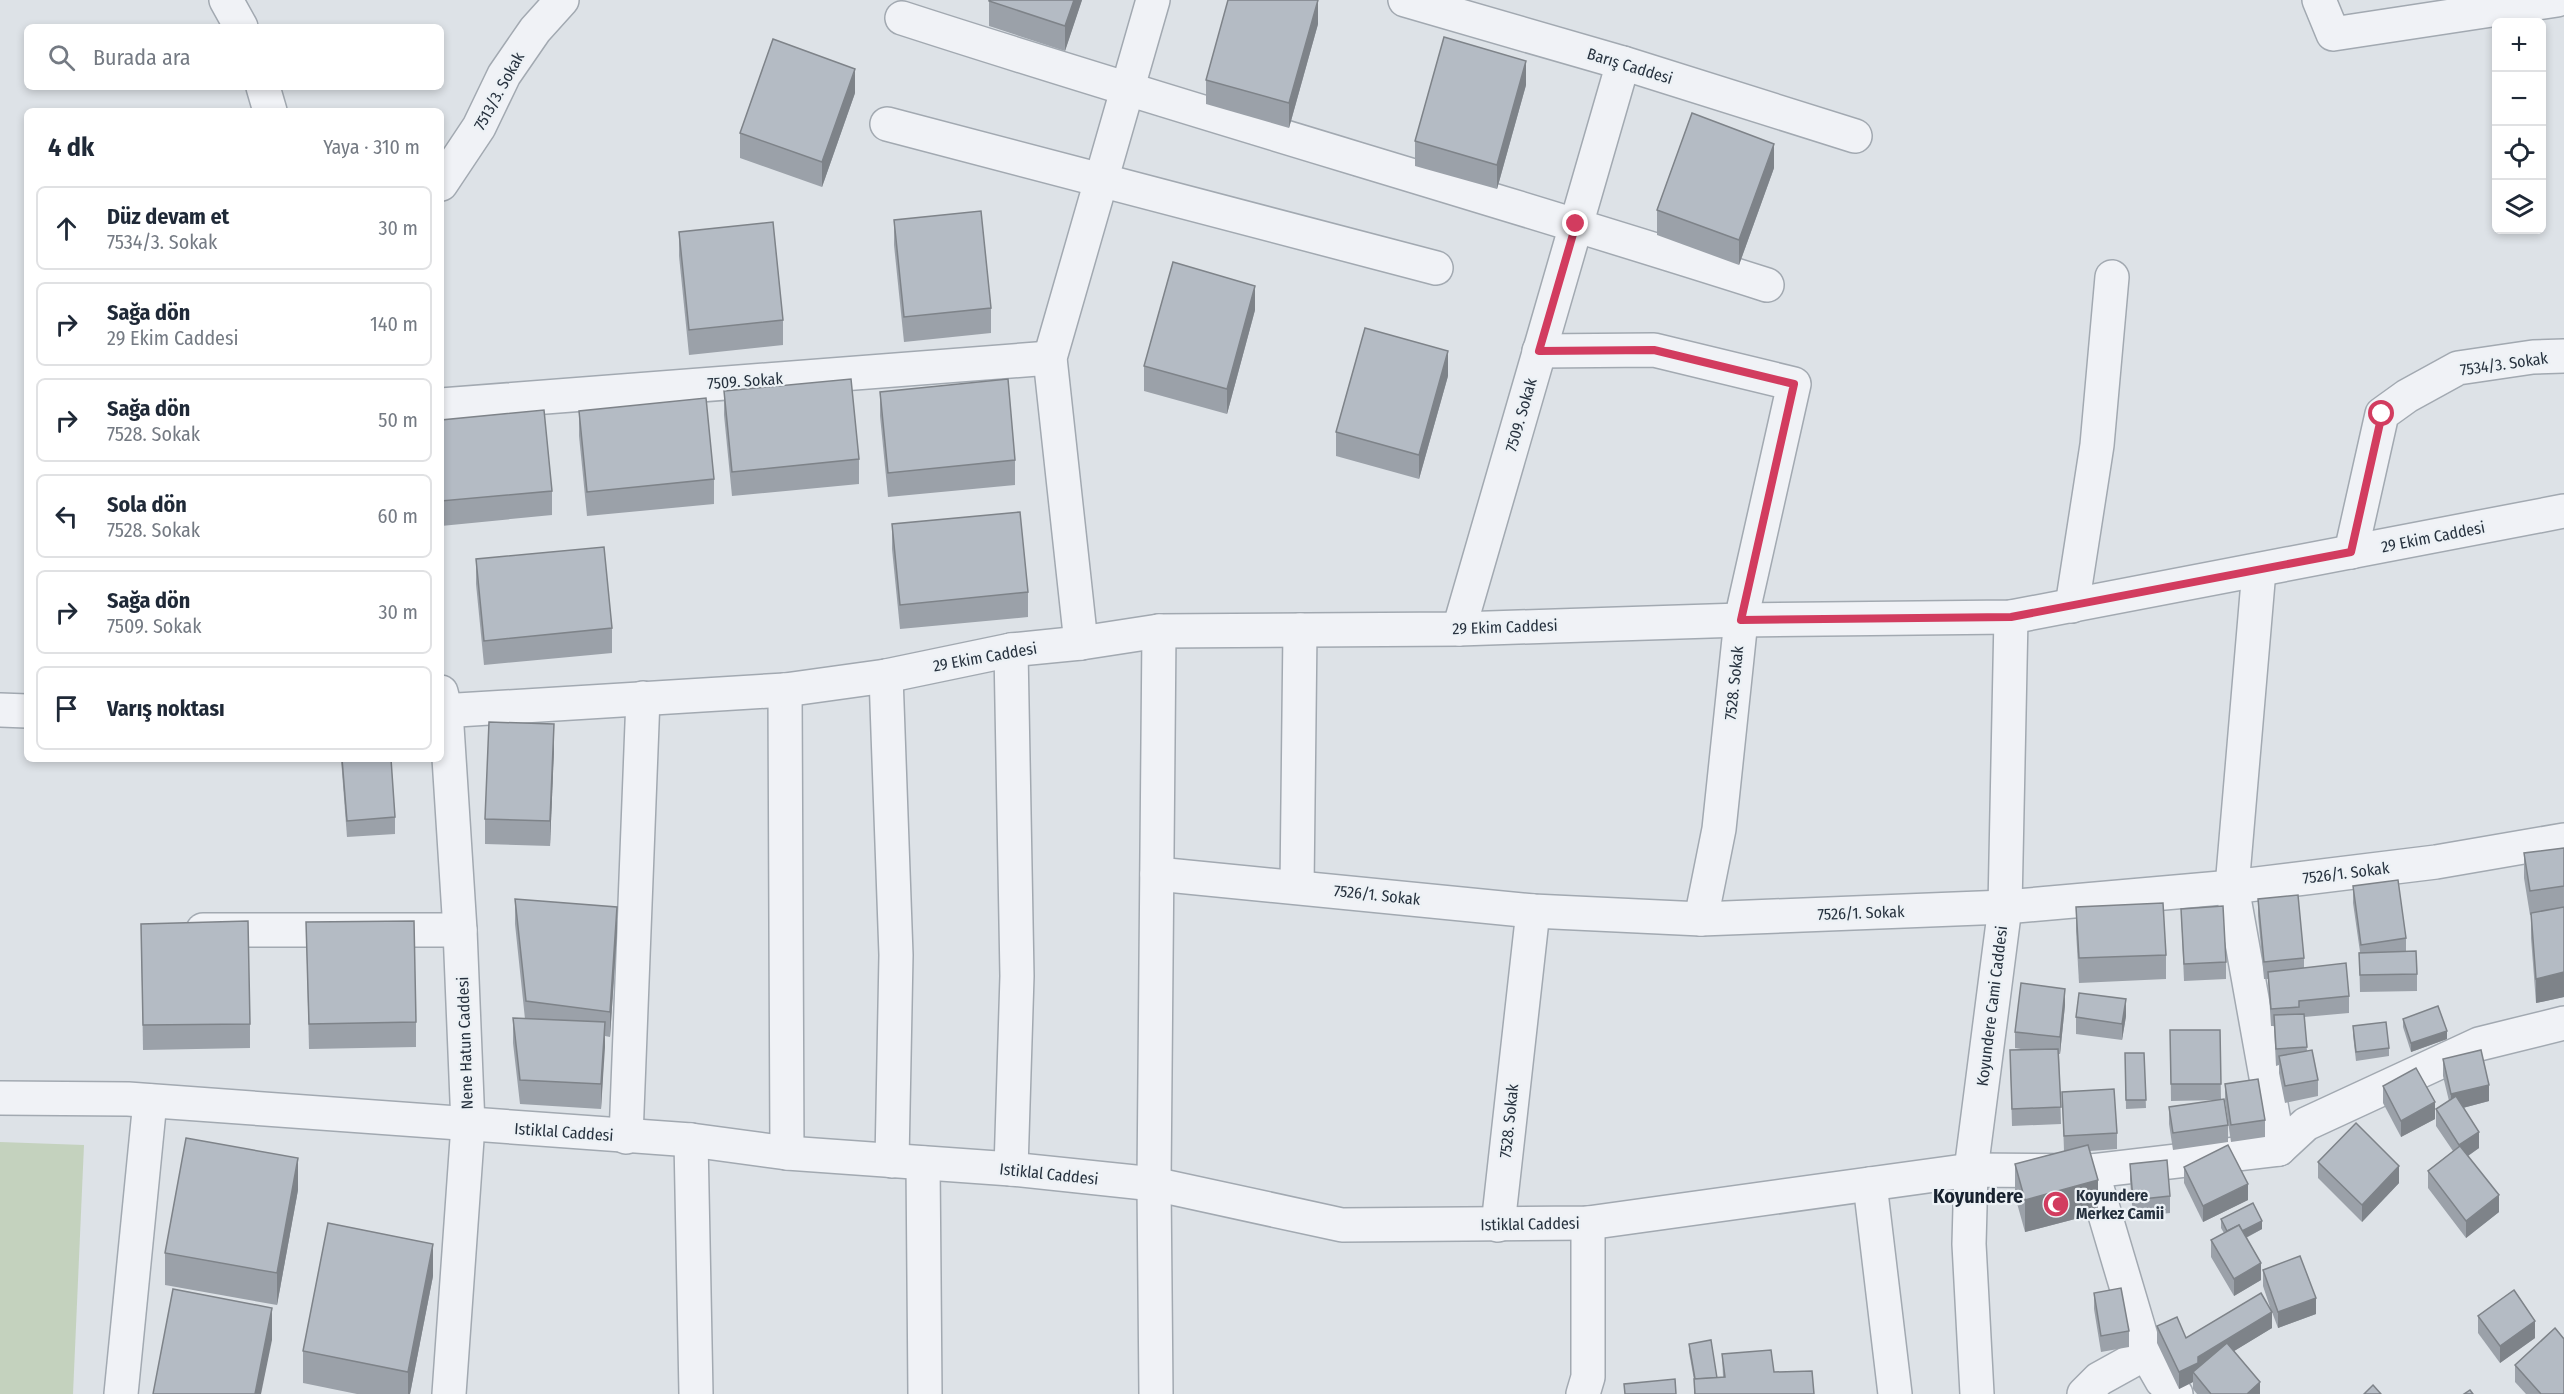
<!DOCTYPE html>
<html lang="tr">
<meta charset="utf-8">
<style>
body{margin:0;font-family:"Fira Sans Condensed",sans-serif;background:#f2f2f3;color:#1f2937}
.controls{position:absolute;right:18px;top:18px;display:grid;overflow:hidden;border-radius:9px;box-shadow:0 3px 9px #0003}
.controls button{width:54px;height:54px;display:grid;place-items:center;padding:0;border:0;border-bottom:2px solid #e0e1e3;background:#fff;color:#1f2937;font:30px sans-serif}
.stop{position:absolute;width:18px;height:18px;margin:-14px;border:4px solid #d23c5f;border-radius:50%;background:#fff}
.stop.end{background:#d23c5f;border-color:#fff;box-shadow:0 2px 6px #0008}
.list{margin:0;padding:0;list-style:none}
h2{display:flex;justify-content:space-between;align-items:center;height:78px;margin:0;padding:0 24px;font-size:26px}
h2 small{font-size:20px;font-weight:400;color:#747a83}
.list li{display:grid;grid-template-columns:39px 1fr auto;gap:18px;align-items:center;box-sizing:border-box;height:84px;margin:0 12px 12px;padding:0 12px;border:2px solid #e0e1e3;border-radius:9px}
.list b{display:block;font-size:22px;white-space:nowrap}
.list p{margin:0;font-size:20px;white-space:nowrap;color:#747a83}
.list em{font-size:20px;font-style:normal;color:#747a83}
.icon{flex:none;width:33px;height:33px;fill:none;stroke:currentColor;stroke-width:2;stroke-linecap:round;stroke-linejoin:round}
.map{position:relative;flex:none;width:2564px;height:1394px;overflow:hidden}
.search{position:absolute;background:#fff;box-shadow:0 3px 9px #0003;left:24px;top:24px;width:420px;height:66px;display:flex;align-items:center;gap:15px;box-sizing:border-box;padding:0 21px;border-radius:9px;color:#747a83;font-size:22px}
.panel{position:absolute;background:#fff;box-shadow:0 3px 9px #0003;left:24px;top:108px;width:420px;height:654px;border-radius:9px}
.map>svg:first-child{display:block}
</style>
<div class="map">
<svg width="2564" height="1394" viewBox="0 0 2564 1394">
<rect width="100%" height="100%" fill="#dde2e7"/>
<polygon fill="#c4d2be" points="0,1142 84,1145 73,1394 0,1394"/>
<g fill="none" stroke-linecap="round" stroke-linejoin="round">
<defs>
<g id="minor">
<polyline points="226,0 241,27"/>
<polyline points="1405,0 1623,63 1855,136"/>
<polyline points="2319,0 2333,34 2557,0"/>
<path d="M902 18C1189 111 1479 193 1767 285"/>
<polyline points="263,87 270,111"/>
<polyline points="887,124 1436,268"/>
<polyline points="441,184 479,127 504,75 535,30 562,0"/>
<polyline points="1539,351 1654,350 1794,384 1741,620 1719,829 1701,919"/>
<polyline points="441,405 1050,358"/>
<polyline points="2351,552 2382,414 2407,396 2458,368 2533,357 2564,356"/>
<polyline points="2259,570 2232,887 2279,1149"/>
<polyline points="2072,606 2097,445 2112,277"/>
<polyline points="1459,629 1623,63"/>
<polyline points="1081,643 1050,358 1153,0"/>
<polyline points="1011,650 1017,976 1011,1169"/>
<polyline points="886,676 896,955 892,1161"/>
<polyline points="785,690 787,1153"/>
<polyline points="441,692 446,711 460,930 468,1125 449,1394"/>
<polyline points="0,710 27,711"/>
<polyline points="441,711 785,690 886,676 1011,650 1081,643 1159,631 1459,629 1741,620 2011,617 2564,511"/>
<polyline points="1157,874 1533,911 1701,919 2005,907 2232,887 2436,862 2564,840"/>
<polyline points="1297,887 1300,630"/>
<polyline points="203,930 460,930"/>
<polyline points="0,1098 128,1099 691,1140 787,1153 1011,1169 1154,1184 1342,1225 1588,1223 1971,1170 2092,1171 2279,1149 2306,1124 2479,1044 2564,1023"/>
<polyline points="626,1137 643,698"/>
<polyline points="691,1140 696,1394"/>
<polyline points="923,1163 925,1394"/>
<polyline points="1870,1184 1895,1394"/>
<polyline points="1498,1225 1533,911"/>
<polyline points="2146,1353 2162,1381 2176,1394"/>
<polyline points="121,1394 150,1101"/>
<polyline points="1156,1394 1154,1184 1159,631"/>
<polyline points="1583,1394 1588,1377 1588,1223"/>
<polyline points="1977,1394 1969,1244 1971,1170 2005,907 2011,617"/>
<polyline points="2084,1394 2099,1379 2146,1353 2092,1171"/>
</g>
</defs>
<use href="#minor" stroke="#a2a9b1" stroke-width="36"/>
<use href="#minor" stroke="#f0f2f6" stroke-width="33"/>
</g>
<g fill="#9ba1a9">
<polygon points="1082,0 1065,51 989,26 989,1"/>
<polygon points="1318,24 1289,128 1206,104 1206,80"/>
<polygon points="1526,85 1497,189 1415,166 1415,141"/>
<polygon points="855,93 822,187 740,158 740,133"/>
<polygon points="1774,168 1739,265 1657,235 1657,210"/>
<polygon points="894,220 991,308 991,333 904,342 894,245"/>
<polygon points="679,232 783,320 783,345 689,355 679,256"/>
<polygon points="1255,310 1227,414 1144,391 1144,366"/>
<polygon points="1448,376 1419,479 1336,456 1336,432"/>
<polygon points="724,391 859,459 859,484 732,496 724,415"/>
<polygon points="880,392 1015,460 1015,485 888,497 880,416"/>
<polygon points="579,411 714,479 714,504 587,516 579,436"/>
<polygon points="441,420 552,491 552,515 441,526"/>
<polygon points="892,524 1028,592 1028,617 900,629 892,549"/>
<polygon points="476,559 612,628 612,653 484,665 476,584"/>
<polygon points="554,749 550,846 485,844 485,819"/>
<polygon points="341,759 391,759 395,817 395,834 347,837"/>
<polygon points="2564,848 2564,997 2536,1003 2531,938 2531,915 2530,915 2524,878 2524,853"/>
<polygon points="2353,886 2406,938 2406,952 2417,974 2417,991 2360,992 2359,953 2360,952 2353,903"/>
<polygon points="515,899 617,932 610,1037 605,1036 601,1109 520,1104 513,1043 513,1018 525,1019 515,924"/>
<polygon points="2258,899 2304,958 2304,968 2349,996 2349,1013 2304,1017 2307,1051 2318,1080 2318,1096 2285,1103 2279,1073 2279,1065 2276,1066 2274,1026 2271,1026 2268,979 2264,979 2258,916"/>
<polygon points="2076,907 2166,955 2166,979 2079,983 2076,931"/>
<polygon points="2181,909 2226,962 2226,979 2184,981"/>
<polygon points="306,922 416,1022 416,1047 309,1049"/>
<polygon points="141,924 250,1024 250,1048 143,1050"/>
<polygon points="2065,1005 2060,1054 2059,1054 2061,1124 2012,1126 2010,1050 2027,1050 2015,1048 2015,1032"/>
<polygon points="2126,1016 2122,1040 2076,1034 2076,1017"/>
<polygon points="2403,1019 2447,1039 2411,1052 2403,1027"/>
<polygon points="2353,1026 2389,1048 2389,1056 2356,1061 2353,1035"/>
<polygon points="2170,1030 2220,1030 2221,1100 2228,1125 2228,1142 2173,1150 2169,1124 2169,1107 2219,1100 2171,1101"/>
<polygon points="2125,1053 2144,1053 2146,1108 2126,1109"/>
<polygon points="2443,1059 2489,1101 2463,1108 2479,1148 2468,1156 2499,1212 2466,1238 2428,1188 2428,1171 2453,1151 2436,1126 2436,1109 2449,1101 2443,1076"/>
<polygon points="2225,1084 2265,1120 2265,1137 2231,1142 2225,1101"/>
<polygon points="2383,1086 2435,1119 2401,1137 2383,1103"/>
<polygon points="2062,1092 2117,1133 2117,1149 2090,1151 2098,1213 2025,1232 2015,1196 2015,1164 2064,1151"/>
<polygon points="2318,1162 2399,1183 2362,1222 2318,1178"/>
<polygon points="2130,1164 2170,1196 2170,1213 2133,1217 2130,1180"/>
<polygon points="2184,1167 2248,1200 2203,1222 2184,1183"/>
<polygon points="298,1190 277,1305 165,1285 165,1253"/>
<polygon points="2221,1219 2262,1229 2246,1238 2261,1280 2234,1296 2211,1257 2211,1240 2224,1233 2221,1228"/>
<polygon points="2263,1270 2316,1314 2278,1328 2272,1312 2272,1328 2234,1351 2260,1394 2197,1394 2193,1389 2193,1382 2179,1389 2157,1343 2157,1326 2186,1338 2271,1310 2263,1286"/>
<polygon points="433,1276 410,1394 357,1394 303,1383 303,1351"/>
<polygon points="2094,1293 2129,1331 2129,1347 2101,1352 2094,1309"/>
<polygon points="2478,1316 2535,1338 2500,1363 2478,1333"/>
<polygon points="1689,1344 1717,1378 1723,1377 1722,1354 1774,1372 1814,1394 1694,1394 1694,1380 1689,1352"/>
<polygon points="2515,1365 2564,1394 2526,1394 2515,1382"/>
</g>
<g fill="#7e8389">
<polygon points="1074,0 1082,0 1065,51 1065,26"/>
<polygon points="1318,0 1318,24 1289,128 1289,103"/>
<polygon points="1526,61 1526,85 1497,189 1497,165"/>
<polygon points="855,69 855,93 822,187 822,162"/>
<polygon points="1774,144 1774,168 1739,265 1739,240"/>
<polygon points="1255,286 1255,310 1227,414 1227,389"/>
<polygon points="1448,351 1448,376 1419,479 1419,455"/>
<polygon points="554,724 554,749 550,846 550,821"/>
<polygon points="617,907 617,932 610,1037 610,1012"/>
<polygon points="2564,972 2564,997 2536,1003 2536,979"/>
<polygon points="2065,989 2065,1005 2060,1054 2060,1037"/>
<polygon points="2126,999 2126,1016 2122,1040 2122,1024"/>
<polygon points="605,1022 605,1047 601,1109 601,1084"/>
<polygon points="2447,1031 2447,1039 2411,1052 2411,1043"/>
<polygon points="2489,1085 2489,1101 2451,1111 2451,1094"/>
<polygon points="2435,1102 2435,1119 2401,1137 2401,1121"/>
<polygon points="2479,1132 2479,1148 2459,1162 2459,1145"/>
<polygon points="298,1158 298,1190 277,1305 277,1273"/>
<polygon points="2399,1166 2399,1183 2362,1222 2362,1205"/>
<polygon points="2098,1180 2098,1213 2025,1232 2025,1200"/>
<polygon points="2248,1184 2248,1200 2203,1222 2203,1206"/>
<polygon points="2499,1195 2499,1212 2466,1238 2466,1221"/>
<polygon points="2262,1221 2262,1229 2230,1246 2230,1237"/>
<polygon points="433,1244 433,1276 410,1394 408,1394 408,1372"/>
<polygon points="2261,1263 2261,1280 2234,1296 2234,1279"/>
<polygon points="2316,1298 2316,1314 2278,1328 2278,1312"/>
<polygon points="272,1308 272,1340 261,1394 255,1394"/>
<polygon points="2272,1312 2272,1328 2198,1373 2193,1372 2193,1382 2179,1389 2179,1372 2198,1357"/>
<polygon points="2535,1321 2535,1338 2500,1363 2500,1346"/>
<polygon points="2260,1382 2260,1394 2247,1394"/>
</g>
<g fill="#b4bbc4" stroke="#7e8389" stroke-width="1.5">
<polygon points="989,0 1074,0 1065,26 989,1"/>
<polygon points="1228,0 1318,0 1289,103 1206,80"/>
<polygon points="1444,37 1526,61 1497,165 1415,141"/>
<polygon points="773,39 855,69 822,162 740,133"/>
<polygon points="1692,113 1774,144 1739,240 1657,210"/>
<polygon points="981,211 991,308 904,317 894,220"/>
<polygon points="773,222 783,320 689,330 679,232"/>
<polygon points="1173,262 1255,286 1227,389 1144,366"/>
<polygon points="1365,328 1448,351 1419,455 1336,432"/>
<polygon points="851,379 859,459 732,472 724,391"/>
<polygon points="1008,379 1015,460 888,473 880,392"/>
<polygon points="706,398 714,479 587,492 579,411"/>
<polygon points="544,410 552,491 441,501 441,420"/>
<polygon points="1020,512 1028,592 900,605 892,524"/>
<polygon points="604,547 612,628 484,641 476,559"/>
<polygon points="489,722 554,724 550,821 485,819"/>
<polygon points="342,759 391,759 395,817 347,821"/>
<polygon points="2564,848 2564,886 2530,891 2524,853"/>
<polygon points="2398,880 2406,938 2361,945 2353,886"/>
<polygon points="2298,895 2304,958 2264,962 2258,899"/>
<polygon points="515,899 617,907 610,1012 526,1001"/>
<polygon points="2163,903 2166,955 2079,958 2076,907"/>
<polygon points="2223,906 2226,962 2184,964 2181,909"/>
<polygon points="2564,907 2564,972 2536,979 2531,913"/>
<polygon points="248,921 250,1024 143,1025 141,924"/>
<polygon points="414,921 416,1022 309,1024 306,922"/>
<polygon points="2416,951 2417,974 2360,975 2359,953"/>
<polygon points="2346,963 2349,996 2299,1001 2299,1007 2271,1009 2268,972"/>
<polygon points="2021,983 2065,989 2060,1037 2015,1032"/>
<polygon points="2079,993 2126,999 2122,1024 2076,1017"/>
<polygon points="2438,1006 2447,1031 2411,1043 2403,1019"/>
<polygon points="2304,1014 2307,1047 2276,1049 2274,1015"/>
<polygon points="513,1018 605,1022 601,1084 520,1080"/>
<polygon points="2386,1022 2389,1048 2356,1052 2353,1026"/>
<polygon points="2170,1030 2220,1030 2221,1084 2171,1084"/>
<polygon points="2058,1049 2061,1107 2012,1109 2010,1050"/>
<polygon points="2312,1050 2318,1080 2285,1086 2279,1056"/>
<polygon points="2481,1050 2489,1085 2451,1094 2443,1059"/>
<polygon points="2125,1053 2144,1053 2146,1100 2126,1100"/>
<polygon points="2416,1068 2435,1102 2401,1121 2383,1086"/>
<polygon points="2258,1079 2265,1120 2231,1125 2225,1084"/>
<polygon points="2114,1089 2117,1133 2064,1136 2062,1092"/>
<polygon points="2456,1096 2479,1132 2459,1145 2436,1109"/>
<polygon points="2224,1099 2228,1125 2173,1133 2169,1107"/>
<polygon points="2356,1123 2399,1166 2362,1205 2318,1162"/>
<polygon points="186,1138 298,1158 277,1273 165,1253"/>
<polygon points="2088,1145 2098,1180 2025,1200 2015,1164"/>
<polygon points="2228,1145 2248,1184 2203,1206 2184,1167"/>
<polygon points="2460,1146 2499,1195 2466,1221 2428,1171"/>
<polygon points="2167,1160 2170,1196 2133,1200 2130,1164"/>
<polygon points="2253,1203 2262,1221 2242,1231 2239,1225 2227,1231 2221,1219"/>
<polygon points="328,1223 433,1244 408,1372 303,1351"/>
<polygon points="2239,1225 2261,1263 2234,1279 2211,1240"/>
<polygon points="2300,1256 2316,1298 2278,1312 2263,1270"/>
<polygon points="2121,1288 2129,1331 2101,1336 2094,1293"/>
<polygon points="173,1289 272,1308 255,1394 153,1394"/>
<polygon points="2514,1290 2535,1321 2500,1346 2478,1316"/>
<polygon points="2261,1293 2272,1312 2198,1357 2198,1363 2179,1372 2157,1326 2177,1317 2186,1338"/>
<polygon points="2555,1328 2564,1339 2564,1394 2541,1394 2515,1365"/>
<polygon points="1711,1340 1717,1378 1695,1379 1689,1344"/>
<polygon points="2227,1343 2260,1382 2247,1394 2211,1394 2193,1372"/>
<polygon points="1771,1350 1774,1372 1812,1371 1814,1394 1695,1394 1694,1379 1725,1377 1722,1354"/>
<polygon points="1675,1379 1676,1394 1625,1394 1624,1384"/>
<polygon points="2373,1385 2381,1394 2364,1394"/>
<polygon points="2470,1390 2473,1394 2464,1394"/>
</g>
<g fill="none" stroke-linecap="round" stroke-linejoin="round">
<polyline stroke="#d23c5f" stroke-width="8" points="1576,224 1539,351 1654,350 1794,384 1741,620 2011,617 2351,552 2382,414"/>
</g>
<defs>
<symbol id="mosque-disc" viewBox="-11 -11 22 22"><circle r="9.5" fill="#d23c5f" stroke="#ecf1f5"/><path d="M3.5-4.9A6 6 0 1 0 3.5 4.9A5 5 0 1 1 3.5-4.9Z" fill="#fff"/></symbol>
</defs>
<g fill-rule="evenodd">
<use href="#mosque-disc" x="2041" y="1189" width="30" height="30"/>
</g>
<g text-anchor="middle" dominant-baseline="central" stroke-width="4.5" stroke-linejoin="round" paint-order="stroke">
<g font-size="16" fill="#26313e" stroke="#ecf1f5">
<text transform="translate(1630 66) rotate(17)">Barış Caddesi</text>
<text transform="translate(499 91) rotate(-61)">7513/3. Sokak</text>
<text transform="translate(2504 364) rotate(-8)">7534/3. Sokak</text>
<text transform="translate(745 381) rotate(-4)">7509. Sokak</text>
<text transform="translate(1521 415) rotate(-74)">7509. Sokak</text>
<text transform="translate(2433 537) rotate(-11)">29 Ekim Caddesi</text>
<text transform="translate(1505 627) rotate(-2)">29 Ekim Caddesi</text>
<text transform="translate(985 657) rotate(-10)">29 Ekim Caddesi</text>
<text transform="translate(1734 683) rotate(-84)">7528. Sokak</text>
<text transform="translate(2346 873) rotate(-7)">7526/1. Sokak</text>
<text transform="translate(1377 895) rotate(6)">7526/1. Sokak</text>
<text transform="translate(1861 913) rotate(-2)">7526/1. Sokak</text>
<text transform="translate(1992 1006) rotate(-83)">Koyundere Cami Caddesi</text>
<text transform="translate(465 1043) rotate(-92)">Nene Hatun Caddesi</text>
<text transform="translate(1509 1121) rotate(-84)">7528. Sokak</text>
<text transform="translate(564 1132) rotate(4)">Istiklal Caddesi</text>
<text transform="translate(1049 1174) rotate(6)">Istiklal Caddesi</text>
<text transform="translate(1530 1224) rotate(-1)">Istiklal Caddesi</text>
</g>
<g font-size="16" font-weight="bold" fill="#26313e" stroke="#ecf1f5" text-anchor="start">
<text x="2076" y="1195">Koyundere<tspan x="2076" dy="18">Merkez Camii</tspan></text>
</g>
<g font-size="20" font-weight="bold" fill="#18222f" stroke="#ecf1f5">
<text x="1978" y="1196">Koyundere</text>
</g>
</g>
</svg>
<div class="controls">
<button>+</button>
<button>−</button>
<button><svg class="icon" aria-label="locate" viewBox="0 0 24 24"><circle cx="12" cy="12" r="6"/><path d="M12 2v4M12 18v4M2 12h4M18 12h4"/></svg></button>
<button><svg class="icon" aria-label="layers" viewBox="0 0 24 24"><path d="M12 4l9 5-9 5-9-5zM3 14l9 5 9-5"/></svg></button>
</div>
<div class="stop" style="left:2382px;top:414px"></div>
<div class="stop end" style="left:1576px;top:224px"></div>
<div class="search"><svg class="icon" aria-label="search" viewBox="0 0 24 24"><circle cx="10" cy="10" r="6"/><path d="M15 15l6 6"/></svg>Burada ara</div>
<section class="panel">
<h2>4 dk<small>Yaya · 310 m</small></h2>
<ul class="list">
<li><svg class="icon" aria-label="ahead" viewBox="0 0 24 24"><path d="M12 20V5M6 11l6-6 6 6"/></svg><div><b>Düz devam et</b><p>7534/3. Sokak</p></div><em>30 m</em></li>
<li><svg class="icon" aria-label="right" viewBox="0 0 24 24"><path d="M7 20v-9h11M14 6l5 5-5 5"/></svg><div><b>Sağa dön</b><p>29 Ekim Caddesi</p></div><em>140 m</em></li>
<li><svg class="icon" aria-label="right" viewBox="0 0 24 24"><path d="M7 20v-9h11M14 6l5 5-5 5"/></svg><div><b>Sağa dön</b><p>7528. Sokak</p></div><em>50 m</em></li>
<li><svg class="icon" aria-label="left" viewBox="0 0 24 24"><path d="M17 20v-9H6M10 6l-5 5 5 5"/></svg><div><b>Sola dön</b><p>7528. Sokak</p></div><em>60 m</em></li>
<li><svg class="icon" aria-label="right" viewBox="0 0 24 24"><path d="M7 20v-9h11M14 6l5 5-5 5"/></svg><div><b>Sağa dön</b><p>7509. Sokak</p></div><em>30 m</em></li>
<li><svg class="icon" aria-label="arrive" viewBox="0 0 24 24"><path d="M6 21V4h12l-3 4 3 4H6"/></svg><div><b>Varış noktası</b></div></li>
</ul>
</section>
</div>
